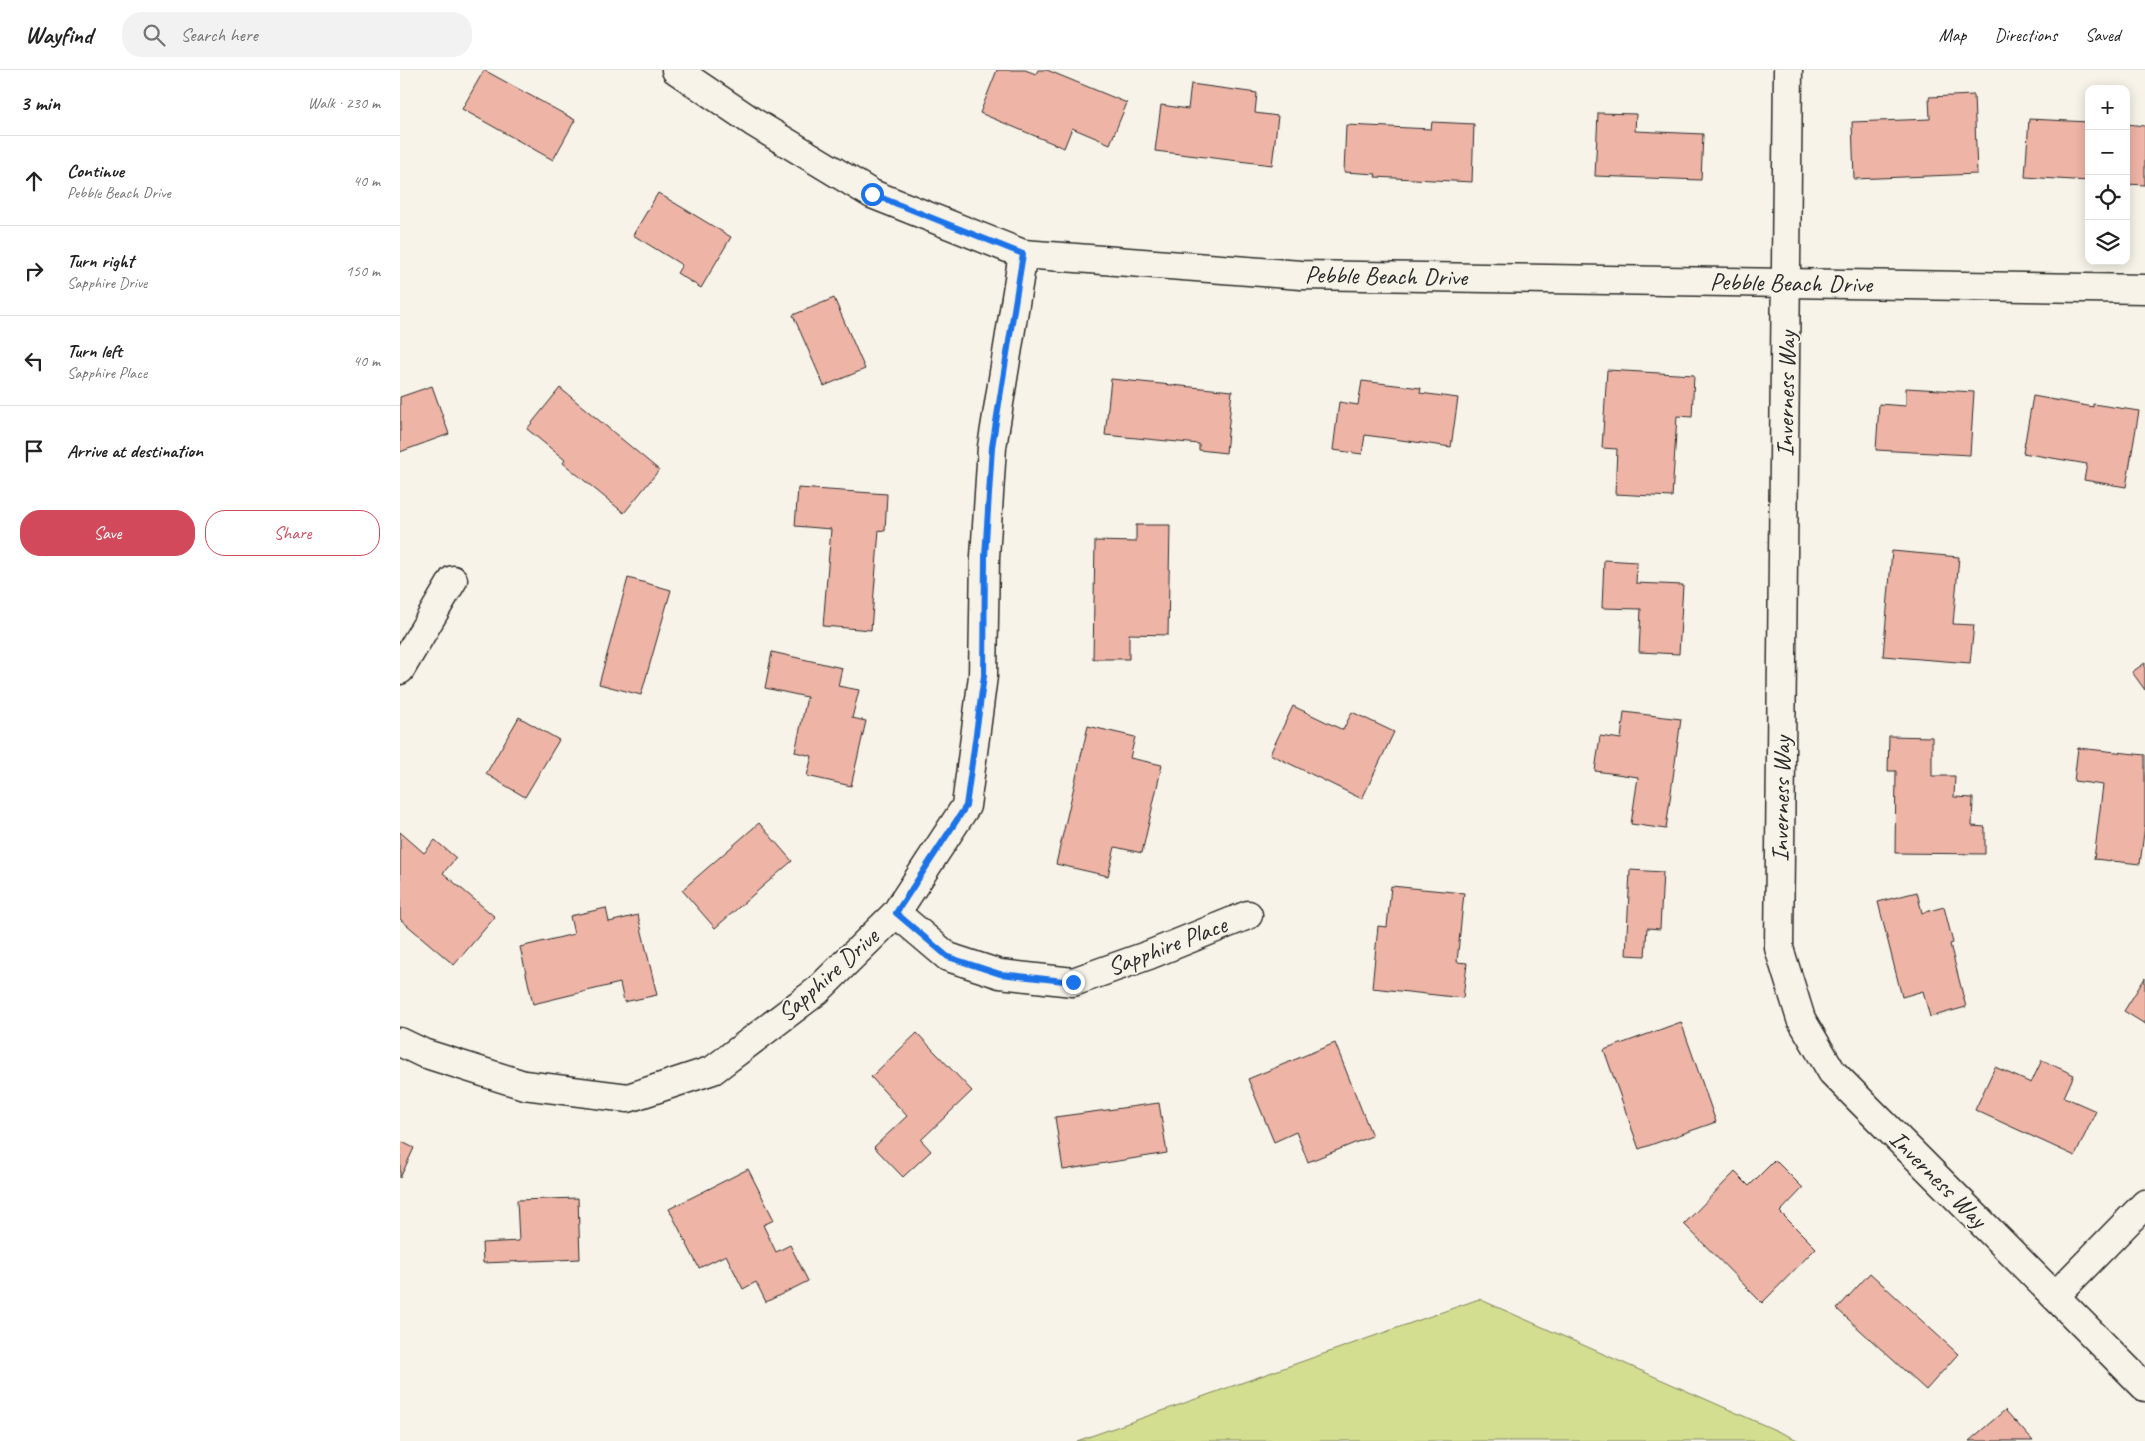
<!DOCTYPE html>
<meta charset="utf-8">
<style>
body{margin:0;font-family:Caveat,sans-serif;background:#f2f2f2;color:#222}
.controls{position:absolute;right:15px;top:15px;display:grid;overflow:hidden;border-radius:10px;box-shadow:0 2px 12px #0003}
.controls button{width:45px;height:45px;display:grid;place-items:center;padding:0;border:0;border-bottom:1px solid #e0e0e0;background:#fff;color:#222;font:25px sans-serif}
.stop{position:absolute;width:15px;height:15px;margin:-11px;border:4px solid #1a73e8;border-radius:50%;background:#fff}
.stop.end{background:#1a73e8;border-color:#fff;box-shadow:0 1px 5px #0008}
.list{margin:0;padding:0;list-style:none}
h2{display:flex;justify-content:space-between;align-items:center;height:65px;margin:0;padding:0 20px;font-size:21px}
h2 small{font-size:16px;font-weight:400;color:#767676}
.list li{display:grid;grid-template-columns:32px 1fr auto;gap:15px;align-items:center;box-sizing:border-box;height:90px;padding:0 20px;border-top:1px solid #e0e0e0}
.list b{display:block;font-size:19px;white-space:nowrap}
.list p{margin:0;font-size:16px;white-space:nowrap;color:#767676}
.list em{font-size:16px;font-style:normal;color:#767676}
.actions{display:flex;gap:10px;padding:15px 20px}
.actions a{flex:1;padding:11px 0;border:1px solid #d1495b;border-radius:20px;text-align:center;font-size:18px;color:#d1495b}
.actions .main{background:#d1495b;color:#fff}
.icon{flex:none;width:28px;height:28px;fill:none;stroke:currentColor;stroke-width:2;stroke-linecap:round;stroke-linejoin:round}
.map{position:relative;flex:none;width:1745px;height:1371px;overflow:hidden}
header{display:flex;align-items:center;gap:30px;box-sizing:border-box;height:70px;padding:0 25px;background:#fff;border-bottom:1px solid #e0e0e0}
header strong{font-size:24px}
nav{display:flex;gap:28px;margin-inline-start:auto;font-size:18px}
.search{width:350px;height:45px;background:#f2f2f2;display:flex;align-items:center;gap:12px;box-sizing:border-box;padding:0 18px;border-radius:20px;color:#767676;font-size:19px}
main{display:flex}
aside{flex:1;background:#fff}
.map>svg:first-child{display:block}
</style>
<header>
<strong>Wayfind</strong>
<div class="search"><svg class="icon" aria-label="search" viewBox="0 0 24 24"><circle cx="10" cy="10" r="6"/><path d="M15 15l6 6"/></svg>Search here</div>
<nav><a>Map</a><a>Directions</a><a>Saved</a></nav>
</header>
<main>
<aside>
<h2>3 min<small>Walk · 230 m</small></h2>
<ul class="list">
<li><svg class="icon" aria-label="ahead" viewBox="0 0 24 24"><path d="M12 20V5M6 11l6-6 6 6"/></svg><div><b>Continue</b><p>Pebble Beach Drive</p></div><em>40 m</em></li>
<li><svg class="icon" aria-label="right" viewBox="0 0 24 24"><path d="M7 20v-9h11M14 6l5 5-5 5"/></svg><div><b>Turn right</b><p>Sapphire Drive</p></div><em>150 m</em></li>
<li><svg class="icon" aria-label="left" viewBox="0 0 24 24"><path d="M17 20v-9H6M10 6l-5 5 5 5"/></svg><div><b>Turn left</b><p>Sapphire Place</p></div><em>40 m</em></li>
<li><svg class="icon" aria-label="arrive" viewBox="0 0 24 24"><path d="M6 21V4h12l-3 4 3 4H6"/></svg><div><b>Arrive at destination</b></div></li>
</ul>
<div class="actions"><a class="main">Save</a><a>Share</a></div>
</aside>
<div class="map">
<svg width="1745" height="1371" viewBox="0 0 1745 1371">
<rect width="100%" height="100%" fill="#f7f3e8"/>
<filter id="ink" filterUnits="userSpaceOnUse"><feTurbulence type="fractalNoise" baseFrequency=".02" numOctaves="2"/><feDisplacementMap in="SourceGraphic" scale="10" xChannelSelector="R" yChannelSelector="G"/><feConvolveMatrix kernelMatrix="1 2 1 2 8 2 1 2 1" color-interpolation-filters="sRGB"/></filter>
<g filter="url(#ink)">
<polygon fill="#d3de90" stroke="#7f845e" points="1079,1229 1400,1371 677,1371"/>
<g fill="#eeb4a6" stroke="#2b2b2b">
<polygon points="84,0 175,50 153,90 62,39"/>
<polygon points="597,0 625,0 636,4 638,0 647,0 727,33 710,74 672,58 664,78 580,43"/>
<polygon points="791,14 857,23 855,43 878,46 872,95 755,81 761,35 788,39"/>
<polygon points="1574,25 1577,104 1454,109 1452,52 1530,49 1529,27"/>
<polygon points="1198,43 1236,44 1235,61 1303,64 1301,110 1195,106"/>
<polygon points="1629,49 1689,52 1689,111 1625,107"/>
<polygon points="1032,52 1074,54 1072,112 975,107 976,104 944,102 946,55 1031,59"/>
<polygon points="1726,54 1745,56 1745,115 1726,114"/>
<polygon points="258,123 331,167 301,218 277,203 282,195 233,165"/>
<polygon points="434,228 465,299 424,316 393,245"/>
<polygon points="1207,300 1294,305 1292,347 1277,346 1272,427 1215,424 1217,379 1202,378"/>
<polygon points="711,309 832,321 826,383 799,380 799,374 705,365"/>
<polygon points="962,311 1021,318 1020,323 1058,328 1051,377 965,365 962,384 933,380 939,332 958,335"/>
<polygon points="32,316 49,364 0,382 0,327"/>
<polygon points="160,318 259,400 224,443 163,393 165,390 127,359"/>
<polygon points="1506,318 1574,322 1570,385 1476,380 1479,334 1506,336"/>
<polygon points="1633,326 1693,337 1693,334 1739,341 1726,417 1684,410 1687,394 1623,383"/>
<polygon points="398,418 487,424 485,461 479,460 471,560 423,556 431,459 395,456"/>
<polygon points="736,455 770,455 768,565 729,564 729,589 693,589 695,471 736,472"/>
<polygon points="1492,481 1559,487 1553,554 1574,555 1570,593 1483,586"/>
<polygon points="1204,490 1237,492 1236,513 1283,515 1279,584 1239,582 1241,539 1202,538"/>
<polygon points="228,508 271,520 241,625 199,614"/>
<polygon points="372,582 442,598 438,616 459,620 452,648 466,651 451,716 407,706 412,686 395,682 407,627 365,618"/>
<polygon points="1745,593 1745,620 1732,602"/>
<polygon points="893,636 943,660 952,642 994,662 962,729 870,684"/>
<polygon points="1224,642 1281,649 1266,759 1231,754 1238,707 1195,701 1200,666 1221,669"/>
<polygon points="119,647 159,670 125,727 86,704"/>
<polygon points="688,656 735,667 730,688 762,695 742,783 715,777 708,806 656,794"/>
<polygon points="1489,666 1532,667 1532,706 1555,706 1554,727 1573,728 1572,756 1585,757 1585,784 1495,783 1496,701 1488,701"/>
<polygon points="1678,678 1745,685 1745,755 1740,794 1694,789 1703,715 1674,711"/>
<polygon points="359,753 392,791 315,858 282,820"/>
<polygon points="0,762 24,783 35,770 56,788 43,803 95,847 54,895 0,849"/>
<polygon points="1230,800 1263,802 1260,859 1247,858 1245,886 1226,885"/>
<polygon points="991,816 1064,823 1057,892 1067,893 1063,928 972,918 978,856 987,857"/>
<polygon points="1517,822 1522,843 1544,837 1553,873 1550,874 1566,937 1530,947 1523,921 1502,927 1478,832"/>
<polygon points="206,838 209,852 238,845 257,925 224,932 220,913 133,934 120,877 174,864 170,846"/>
<polygon points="1745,908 1745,954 1724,941"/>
<polygon points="1281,952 1316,1052 1239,1079 1204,980"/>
<polygon points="517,963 572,1021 521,1070 531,1081 503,1107 474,1077 507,1046 471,1007"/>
<polygon points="935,973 972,1066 908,1092 896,1062 874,1072 848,1009"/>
<polygon points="1642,990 1674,1005 1664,1027 1696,1041 1675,1086 1575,1040 1595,997 1631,1013"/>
<polygon points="759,1033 767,1083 663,1100 655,1047"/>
<polygon points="0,1071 14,1078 0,1108"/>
<polygon points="1375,1090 1403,1118 1380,1142 1416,1178 1362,1233 1284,1154 1335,1102 1349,1116"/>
<polygon points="348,1099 374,1150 363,1155 376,1182 390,1175 408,1211 366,1232 356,1212 343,1219 326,1185 299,1198 269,1139"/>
<polygon points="178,1128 180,1189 83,1193 82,1173 119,1171 117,1130"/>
<polygon points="1470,1203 1558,1284 1526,1320 1437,1239"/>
<polygon points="1605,1340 1633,1371 1569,1371"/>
</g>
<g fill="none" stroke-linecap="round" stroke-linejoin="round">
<defs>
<g id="street">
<polyline points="276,0 353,52 472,124 623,184 901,205 1745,219"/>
<polyline points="1388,0 1379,878 1401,949 1432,1002 1745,1317"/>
<polyline points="0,600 53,510"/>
<polyline points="496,843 548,887 600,904 673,912 749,885 848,845"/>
<polyline points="0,972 23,983 124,1015 228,1028 313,1000 417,921 496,843 566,736 583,606 585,487 592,377 623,184"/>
<polyline points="1655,1226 1745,1134"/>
</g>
</defs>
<use href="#street" stroke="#2b2b2b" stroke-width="31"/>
<use href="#street" stroke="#f7f3e8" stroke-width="28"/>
</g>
</g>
<g fill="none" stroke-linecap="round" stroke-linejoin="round" filter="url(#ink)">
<polyline stroke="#1a73e8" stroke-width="6" points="472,124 623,184 592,377 585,487 584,606 566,736 496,843 548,887 600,904 673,912"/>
</g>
<g text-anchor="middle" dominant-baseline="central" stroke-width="4" stroke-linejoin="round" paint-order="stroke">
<g font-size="25" fill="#2b2b2b" stroke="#f7f3e8">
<text transform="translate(986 206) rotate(1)">Pebble Beach Drive</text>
<text transform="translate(1391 213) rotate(1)">Pebble Beach Drive</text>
<text transform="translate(1386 324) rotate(-89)">Inverness Way</text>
<text transform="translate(1381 729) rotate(-89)">Inverness Way</text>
<text transform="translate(767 876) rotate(-21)">Sapphire Place</text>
<text transform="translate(428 905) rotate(-42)">Sapphire Drive</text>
<text transform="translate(1538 1109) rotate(45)">Inverness Way</text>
</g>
</g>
</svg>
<div class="controls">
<button>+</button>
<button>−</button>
<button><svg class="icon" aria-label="locate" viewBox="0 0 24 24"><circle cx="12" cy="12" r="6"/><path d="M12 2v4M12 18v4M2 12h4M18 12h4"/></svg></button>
<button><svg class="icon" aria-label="layers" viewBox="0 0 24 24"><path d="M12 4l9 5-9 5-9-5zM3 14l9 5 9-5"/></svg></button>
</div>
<div class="stop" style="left:472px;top:124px"></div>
<div class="stop end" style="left:673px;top:912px"></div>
</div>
</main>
